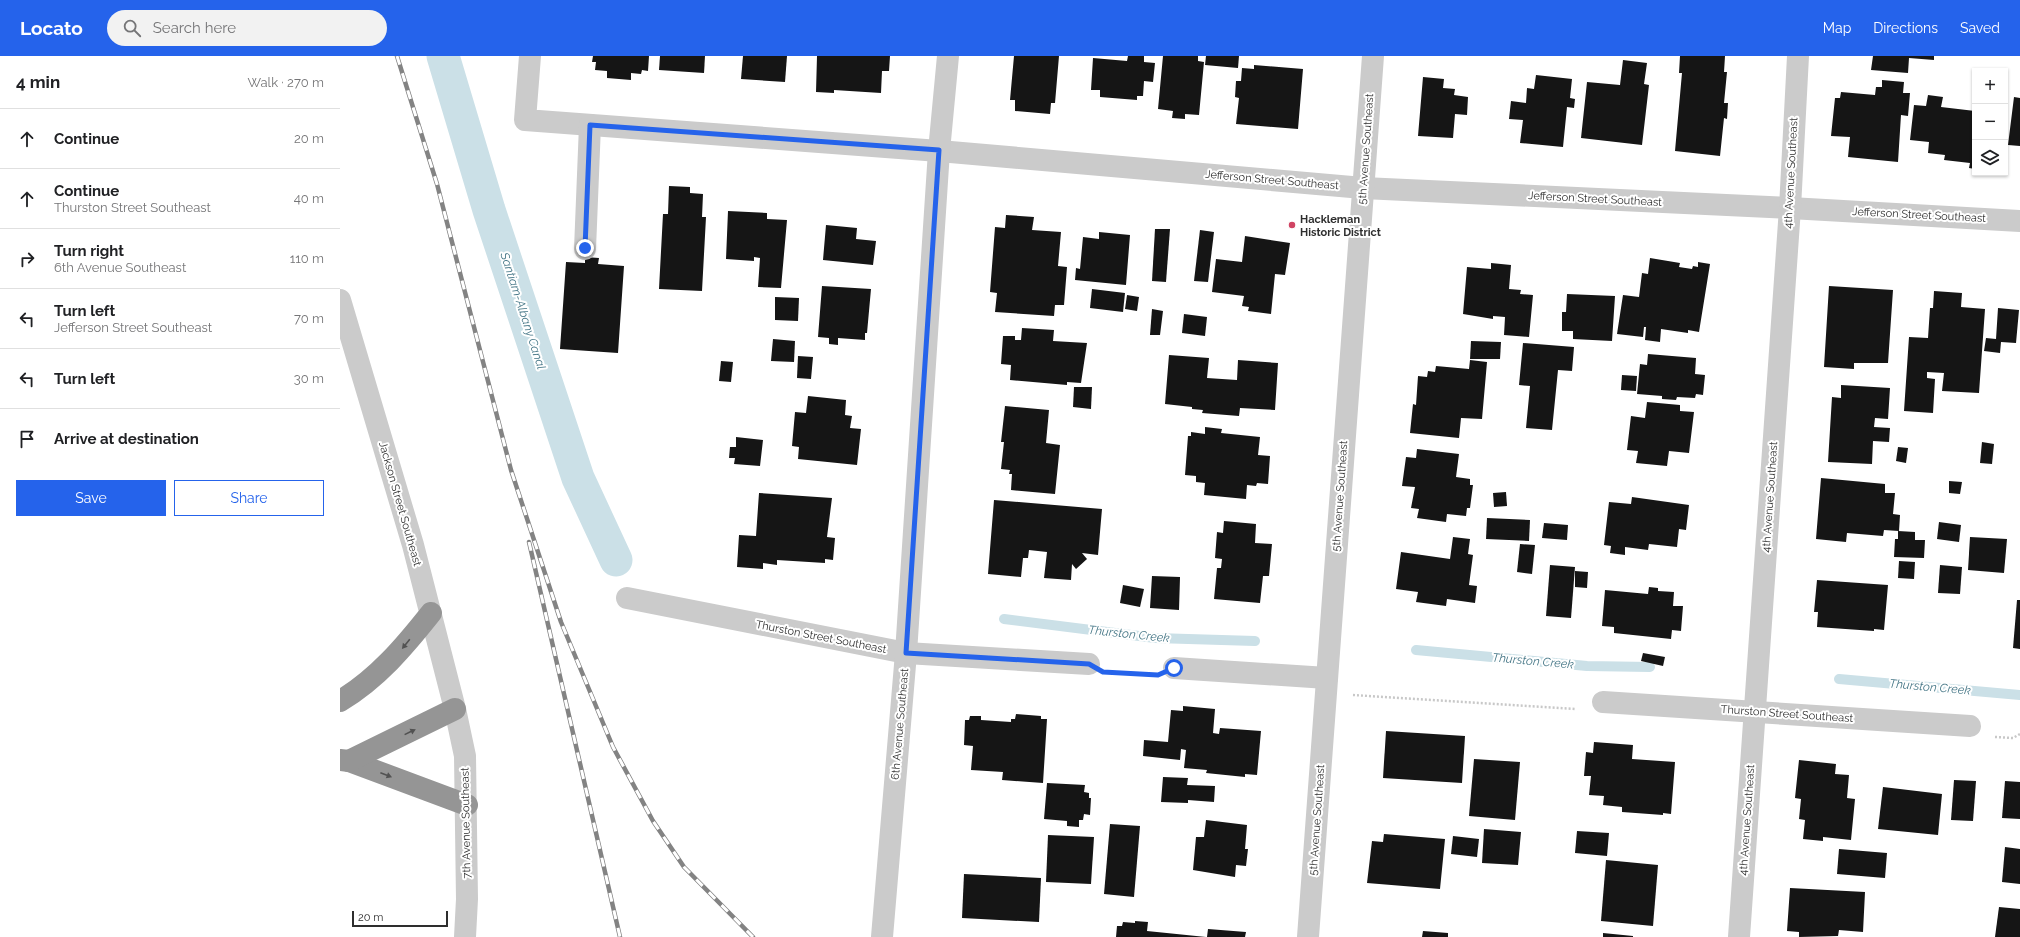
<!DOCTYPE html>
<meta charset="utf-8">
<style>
body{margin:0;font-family:Raleway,sans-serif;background:#f2f2f2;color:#202124}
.controls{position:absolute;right:12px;top:12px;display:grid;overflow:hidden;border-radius:0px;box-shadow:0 1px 3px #0004}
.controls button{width:36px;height:36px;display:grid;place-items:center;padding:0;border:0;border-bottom:1px solid #e0e0e0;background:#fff;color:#202124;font:20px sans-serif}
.scale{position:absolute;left:12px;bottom:10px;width:96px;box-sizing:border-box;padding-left:4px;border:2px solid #2e2e2e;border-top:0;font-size:11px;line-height:14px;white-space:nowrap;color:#2e2e2e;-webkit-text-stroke:3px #fff;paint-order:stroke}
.stop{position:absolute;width:12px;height:12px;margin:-9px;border:3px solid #2563eb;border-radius:50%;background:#fff}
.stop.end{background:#2563eb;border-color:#fff;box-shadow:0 1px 4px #0008}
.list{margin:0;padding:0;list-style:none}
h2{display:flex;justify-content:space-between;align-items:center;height:52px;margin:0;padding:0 16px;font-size:17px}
h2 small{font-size:13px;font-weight:400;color:#757577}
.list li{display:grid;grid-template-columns:26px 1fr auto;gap:12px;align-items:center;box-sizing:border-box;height:60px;padding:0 16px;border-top:1px solid #e0e0e0}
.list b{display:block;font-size:15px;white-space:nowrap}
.list p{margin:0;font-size:13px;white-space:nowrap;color:#757577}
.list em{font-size:13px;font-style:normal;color:#757577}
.actions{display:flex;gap:8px;padding:12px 16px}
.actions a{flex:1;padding:9px 0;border:1px solid #2563eb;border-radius:0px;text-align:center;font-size:14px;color:#2563eb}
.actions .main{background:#2563eb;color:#fff}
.icon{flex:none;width:22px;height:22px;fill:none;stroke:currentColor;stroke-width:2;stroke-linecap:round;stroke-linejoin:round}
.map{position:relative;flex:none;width:1680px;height:881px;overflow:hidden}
header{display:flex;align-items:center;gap:24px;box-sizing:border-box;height:56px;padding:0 20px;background:#2563eb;color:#fff}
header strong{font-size:19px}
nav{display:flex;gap:22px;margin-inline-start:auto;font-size:14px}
.search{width:280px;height:36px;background:#f2f2f2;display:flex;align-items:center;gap:10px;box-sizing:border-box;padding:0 14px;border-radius:22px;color:#757577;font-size:15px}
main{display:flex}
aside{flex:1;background:#fff}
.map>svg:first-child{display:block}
</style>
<header>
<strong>Locato</strong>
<div class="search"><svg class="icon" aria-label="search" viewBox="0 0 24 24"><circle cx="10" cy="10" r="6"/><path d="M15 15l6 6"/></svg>Search here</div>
<nav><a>Map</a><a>Directions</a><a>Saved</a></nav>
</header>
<main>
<aside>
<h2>4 min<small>Walk · 270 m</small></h2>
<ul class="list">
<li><svg class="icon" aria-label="ahead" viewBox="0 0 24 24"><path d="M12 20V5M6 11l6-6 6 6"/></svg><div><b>Continue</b></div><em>20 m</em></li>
<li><svg class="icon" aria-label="ahead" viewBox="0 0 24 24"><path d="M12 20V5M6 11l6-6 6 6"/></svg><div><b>Continue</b><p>Thurston Street Southeast</p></div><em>40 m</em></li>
<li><svg class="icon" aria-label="right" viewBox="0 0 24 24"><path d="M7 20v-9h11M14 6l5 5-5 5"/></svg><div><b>Turn right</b><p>6th Avenue Southeast</p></div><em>110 m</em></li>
<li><svg class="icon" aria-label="left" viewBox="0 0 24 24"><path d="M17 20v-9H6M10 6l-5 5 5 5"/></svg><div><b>Turn left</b><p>Jefferson Street Southeast</p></div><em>70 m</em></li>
<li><svg class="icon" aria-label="left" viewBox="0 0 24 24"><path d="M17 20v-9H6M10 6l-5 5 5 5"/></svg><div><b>Turn left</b></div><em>30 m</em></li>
<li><svg class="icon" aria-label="arrive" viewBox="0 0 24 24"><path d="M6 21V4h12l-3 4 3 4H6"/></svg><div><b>Arrive at destination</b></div></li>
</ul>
<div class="actions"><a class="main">Save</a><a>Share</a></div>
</aside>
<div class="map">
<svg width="1680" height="881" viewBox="0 0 1680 881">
<rect width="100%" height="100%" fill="#fff"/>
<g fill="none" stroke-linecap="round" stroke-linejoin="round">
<g stroke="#cbe0e7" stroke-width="10">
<polyline points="664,563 815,582 915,585"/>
<polyline points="1076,594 1247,610 1310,611"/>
<polyline points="1499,623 1680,639"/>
</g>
<polyline stroke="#cbe0e7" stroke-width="33" points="103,0 149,154 238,422 276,504"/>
</g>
<g fill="#151515">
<polygon points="253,0 309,0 308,15 302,14 301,18 291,17 291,24 267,22 267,15 255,14 256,6 252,6"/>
<polygon points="320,0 365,0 364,17 319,14"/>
<polygon points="403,0 447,0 445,26 401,23"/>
<polygon points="477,0 550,0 549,15 542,15 541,37 494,34 494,37 476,36"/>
<polygon points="674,0 719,0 715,47 711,47 710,58 675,55 675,44 670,44"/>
<polygon points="788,0 804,0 804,6 815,7 813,26 804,25 803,40 797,40 797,44 760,41 760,34 751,34 753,2 787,5"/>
<polygon points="823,0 858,0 858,5 864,6 859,59 845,58 845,63 832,62 833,55 818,53"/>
<polygon points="866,0 899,0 898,12 865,9"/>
<polygon points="1340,0 1385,0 1384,16 1387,16 1384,47 1388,47 1387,63 1384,62 1380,100 1335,95 1342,17 1339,17"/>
<polygon points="1533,0 1594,0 1594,4 1569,2 1568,17 1531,14"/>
<polygon points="1283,4 1307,7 1304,28 1309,29 1302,89 1241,82 1247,26 1280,29"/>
<polygon points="914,9 963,13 958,73 896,68 899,42 895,41 896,25 901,25 902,12 914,13"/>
<polygon points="1196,19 1232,23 1230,42 1235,43 1234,52 1227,51 1223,91 1180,87 1183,64 1169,63 1171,45 1186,47 1187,32 1194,33"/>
<polygon points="1083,21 1104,23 1103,32 1115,33 1114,39 1128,41 1127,59 1115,58 1113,82 1078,80"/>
<polygon points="1542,24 1564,26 1563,37 1570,37 1568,60 1561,59 1558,106 1508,101 1510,81 1491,80 1495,42 1500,42 1501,36 1535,39 1536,31 1542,31"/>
<polygon points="1588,39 1603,41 1601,51 1635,55 1635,113 1629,112 1630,107 1604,104 1605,99 1588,97 1589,86 1570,84 1574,49 1586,50"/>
<polygon points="1674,41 1680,42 1680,90 1668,89"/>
<polygon points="329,130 350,131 350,137 363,138 362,161 366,161 362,235 319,233 323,158 328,158"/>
<polygon points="388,155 427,157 427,163 447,164 441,232 418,231 420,202 414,201 414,205 386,203"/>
<polygon points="666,159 694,161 692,174 721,176 718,210 727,211 724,249 715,249 714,260 655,256 657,237 650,236 655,171 665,172"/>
<polygon points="486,169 517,172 516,183 536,185 533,209 483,204"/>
<polygon points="815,173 830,173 826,226 812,225"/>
<polygon points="860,174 874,176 868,226 854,225"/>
<polygon points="759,176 790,179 786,229 735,224 736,212 740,213 743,181 759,183"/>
<polygon points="905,180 950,187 945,219 935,218 931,258 908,255 909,251 902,250 904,240 872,236 876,203 902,206"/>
<polygon points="245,201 259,202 258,208 284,210 278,297 220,293 226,206 245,207"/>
<polygon points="1310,202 1340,207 1339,211 1352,213 1353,210 1358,211 1358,206 1370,208 1359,276 1348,274 1348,277 1321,273 1320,286 1305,284 1306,271 1304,271 1303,281 1277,278 1283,239 1299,241 1302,217 1308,218"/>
<polygon points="1151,207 1171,209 1169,233 1181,234 1180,238 1193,239 1189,281 1164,279 1165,261 1153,260 1153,263 1123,258 1127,211 1151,213"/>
<polygon points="482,230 531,233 527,277 525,277 525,284 498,282 498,289 489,288 489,282 478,281"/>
<polygon points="1489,230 1553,234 1548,307 1514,307 1514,313 1484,311"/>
<polygon points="752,233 785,237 783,256 750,252"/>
<polygon points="1594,235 1622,237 1621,251 1645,253 1639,337 1602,335 1604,317 1587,316 1587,322 1595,323 1593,357 1564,355 1569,281 1588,282 1590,252 1593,252"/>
<polygon points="1227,238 1275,240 1272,285 1233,283 1233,275 1222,275 1222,256 1226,256"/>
<polygon points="787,239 799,241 797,255 785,253"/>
<polygon points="435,241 459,242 458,265 435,264"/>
<polygon points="1658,252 1679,254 1676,287 1661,286 1660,297 1644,295 1646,282 1656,283"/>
<polygon points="812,253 823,255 820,279 810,279"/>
<polygon points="844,258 867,261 865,280 842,277"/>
<polygon points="682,272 714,274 713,285 747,287 741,327 727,326 727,329 670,324 671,309 661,308 663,280 675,280 675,284 681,284"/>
<polygon points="433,283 455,285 454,306 431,305"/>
<polygon points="1131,285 1161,286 1160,303 1130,303"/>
<polygon points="1183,287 1234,291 1232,315 1218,314 1212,374 1186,372 1190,330 1179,329"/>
<polygon points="1308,298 1356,302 1355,318 1365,319 1363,339 1356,338 1355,342 1337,341 1336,344 1322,343 1322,340 1297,338 1300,308 1307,309"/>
<polygon points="829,299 869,302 867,322 897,324 898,304 938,307 935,354 900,352 899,360 862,357 863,354 852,353 852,351 825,348"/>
<polygon points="458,300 473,301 471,323 457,322"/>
<polygon points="1130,304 1147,306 1142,363 1121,362 1119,382 1070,377 1073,348 1076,349 1078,320 1087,321 1088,315 1095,316 1096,310 1129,313"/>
<polygon points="381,305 393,306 391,326 379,325"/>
<polygon points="1282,319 1297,320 1296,335 1281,334"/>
<polygon points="1501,329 1550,332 1548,363 1535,362 1534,371 1550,372 1549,386 1533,385 1532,408 1488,406 1492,341 1501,342"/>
<polygon points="734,331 752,331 751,353 733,351"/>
<polygon points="468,340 506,344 505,359 512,360 510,372 521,373 517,409 458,403 459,391 452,390 455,356 466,357"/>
<polygon points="1307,346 1340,349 1340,355 1354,356 1349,397 1329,395 1327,410 1296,407 1298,395 1287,394 1291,360 1305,362"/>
<polygon points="665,350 709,354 706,387 720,389 715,438 671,434 672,418 669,418 670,414 661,413 664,386 661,386"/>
<polygon points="865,371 882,373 881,377 920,381 918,399 930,400 928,428 917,427 916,430 907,429 906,443 864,439 865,427 856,426 856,420 845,419 848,380 851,380 851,376 865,378"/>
<polygon points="396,381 423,384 420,410 394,408 395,402 389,402 390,391 396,391"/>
<polygon points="1642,386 1654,388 1652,408 1640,407"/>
<polygon points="1558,391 1568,392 1566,407 1556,405"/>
<polygon points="1077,393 1119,398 1116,421 1130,423 1130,429 1133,429 1130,452 1127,452 1126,460 1107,458 1106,466 1077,462 1079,453 1071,452 1075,431 1062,430 1066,401 1076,402"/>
<polygon points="1481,422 1545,428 1545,437 1555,437 1553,458 1560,459 1559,475 1544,474 1543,480 1507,477 1506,486 1476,483"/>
<polygon points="1609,425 1622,426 1620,438 1609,437"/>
<polygon points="1166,436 1167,450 1154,451 1153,437"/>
<polygon points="419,437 492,442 487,481 495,482 493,504 485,503 485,507 437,504 437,509 423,507 423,513 397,511 399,479 416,480"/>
<polygon points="1292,441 1349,449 1346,474 1339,473 1337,491 1309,488 1308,494 1285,491 1285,499 1270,497 1271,490 1264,489 1269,446 1291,448"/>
<polygon points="654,444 762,453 758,499 742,497 747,503 736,513 732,508 731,524 704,522 707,496 689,494 688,502 683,502 681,521 648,518"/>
<polygon points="1147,462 1190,464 1189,485 1146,483"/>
<polygon points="884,465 916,468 915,487 932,488 929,520 923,520 920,547 874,543 877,512 881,512 882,503 875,502 877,476 883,477"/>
<polygon points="1599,466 1621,469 1619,486 1597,483"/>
<polygon points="1204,467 1228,469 1227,484 1202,482"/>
<polygon points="1558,475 1575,476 1575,484 1585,484 1584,502 1554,501 1555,483 1558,483"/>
<polygon points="1113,481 1130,483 1128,498 1133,499 1129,529 1137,530 1135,547 1107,543 1106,550 1076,546 1078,536 1056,533 1061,496 1110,503"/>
<polygon points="1630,481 1667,483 1664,517 1628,514"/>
<polygon points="1180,488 1195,489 1192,518 1177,516"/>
<polygon points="1559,505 1575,506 1574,523 1558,522"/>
<polygon points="1210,509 1235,511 1231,562 1206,560"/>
<polygon points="1600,509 1622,511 1620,538 1598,537"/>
<polygon points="1235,515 1248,516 1247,532 1235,531"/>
<polygon points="812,520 840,521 839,554 810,552"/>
<polygon points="1477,524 1548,529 1544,574 1534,573 1534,575 1477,571 1478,556 1474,556"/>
<polygon points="783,529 804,533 800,551 780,547"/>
<polygon points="1309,531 1318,532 1318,535 1334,536 1333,550 1343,550 1341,575 1332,574 1331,583 1274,577 1274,571 1262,570 1265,534 1308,538"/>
<polygon points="1677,544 1680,544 1680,593 1673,592"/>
<polygon points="1303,597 1325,601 1323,610 1301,605"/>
<polygon points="843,650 875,653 873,677 879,678 880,672 921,675 917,719 905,718 905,721 866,717 867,714 844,712 846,694 841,693 840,704 803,700 804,684 828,686 831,654 843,655"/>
<polygon points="676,658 701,660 701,663 707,663 703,727 662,724 663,716 631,714 633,690 624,689 625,664 629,664 630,660 641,660 641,664 671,666 671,663 675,663"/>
<polygon points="1046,675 1125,680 1122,727 1043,722"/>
<polygon points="1254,686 1293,689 1292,703 1335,706 1331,758 1323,757 1323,759 1282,756 1282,751 1263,749 1264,740 1249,739 1251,720 1244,720 1246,696 1253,697"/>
<polygon points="1134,703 1180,706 1175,764 1129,760"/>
<polygon points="1459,704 1496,708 1495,718 1509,719 1507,742 1515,743 1511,784 1483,781 1483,785 1463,783 1465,764 1459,763 1461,743 1455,742"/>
<polygon points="823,721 848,722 847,729 875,730 874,746 848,744 848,747 821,746"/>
<polygon points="1614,724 1636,725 1633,765 1611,764"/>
<polygon points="1665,725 1680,726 1680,763 1662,762"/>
<polygon points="707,727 745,729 744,736 749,737 749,742 751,742 750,759 744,758 743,764 739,764 739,771 727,770 727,765 704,763"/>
<polygon points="1543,731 1602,738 1598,779 1538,773"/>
<polygon points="866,764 907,769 905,793 908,793 906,810 896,809 895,821 853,814 856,781 864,781"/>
<polygon points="770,768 800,770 794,841 764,838"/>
<polygon points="1144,773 1181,776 1178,809 1142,807"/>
<polygon points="1237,775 1269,777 1267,800 1235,797"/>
<polygon points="1044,778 1105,783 1100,833 1027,827 1032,785 1043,786"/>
<polygon points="708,779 754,781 751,828 706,826"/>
<polygon points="1113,780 1139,783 1137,801 1111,798"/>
<polygon points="1665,791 1680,793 1680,828 1662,826"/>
<polygon points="1499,793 1547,797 1545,822 1497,818"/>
<polygon points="1266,804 1318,809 1313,870 1261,865"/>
<polygon points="624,818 701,822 699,866 622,862"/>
<polygon points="1450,832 1525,836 1523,876 1499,874 1498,880 1459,881 1459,876 1447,875"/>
<polygon points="1659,851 1680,853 1680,881 1655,881"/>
<polygon points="795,865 808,866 807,875 866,881 776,881 777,870 782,870 783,866 795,867"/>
<polygon points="868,873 906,876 905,881 867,881"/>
<polygon points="1083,875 1108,877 1108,881 1082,881"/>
<polygon points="1263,877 1293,880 1293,881 1263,881"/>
</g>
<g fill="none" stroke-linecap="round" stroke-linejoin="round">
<g stroke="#c8c8c8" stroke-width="2.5" stroke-dasharray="2 2" stroke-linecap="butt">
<polyline points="776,617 807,618"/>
<polyline points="1013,639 1236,653"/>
<polyline points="1655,681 1673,682 1680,678"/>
</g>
<g stroke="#cbcbcb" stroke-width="22">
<polyline points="190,0 185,64 599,95 1023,132 1450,152 1680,165"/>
<polyline points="245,193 250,69"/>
<polyline points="0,244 73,489 115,653 125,700 127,843 125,881"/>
<polyline points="287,542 566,597 749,608"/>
<polyline points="834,612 987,622"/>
<polyline points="1263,646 1630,670"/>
<polyline points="542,881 566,597 599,95 608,0"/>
<polyline points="968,881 1033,0"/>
<polyline points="1399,881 1450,152 1458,0"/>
</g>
<g stroke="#959595" stroke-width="22">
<path d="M0 645C37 623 64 591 91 557"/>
<polyline points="0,704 9,705 127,749"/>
<polyline points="9,705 115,653"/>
</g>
<defs>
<g id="rail">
<polyline points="57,0 97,128 171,414 221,566 273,691 313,765 344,811 413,881"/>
<polyline points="189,486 280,881"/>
</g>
</defs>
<use href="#rail" stroke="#838383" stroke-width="4.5"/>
<use href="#rail" stroke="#fff" stroke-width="3" stroke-dasharray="9" stroke-linecap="butt"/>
</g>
<defs><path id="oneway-solid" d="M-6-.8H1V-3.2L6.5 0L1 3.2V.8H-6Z"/></defs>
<g fill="#525252">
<use href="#oneway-solid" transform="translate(66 588) rotate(129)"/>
<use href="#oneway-solid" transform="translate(70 676) rotate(-26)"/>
<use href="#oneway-solid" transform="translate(46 719) rotate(21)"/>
</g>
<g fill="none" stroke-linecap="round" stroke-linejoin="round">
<polyline stroke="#2563eb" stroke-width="5" points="245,192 250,69 599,94 566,597 749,608 763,616 818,619 834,612"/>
</g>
<circle fill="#d04463" stroke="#fff" stroke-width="1.5" cx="952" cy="169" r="4"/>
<g text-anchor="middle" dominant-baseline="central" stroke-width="4" stroke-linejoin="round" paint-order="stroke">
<g font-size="11" fill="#2e2e2e" stroke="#fff">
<text transform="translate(1026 93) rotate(-86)">5th Avenue Southeast</text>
<text transform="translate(1451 117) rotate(-87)">4th Avenue Southeast</text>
<text transform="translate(932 124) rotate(5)">Jefferson Street Southeast</text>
<text transform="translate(1255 143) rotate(3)">Jefferson Street Southeast</text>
<text transform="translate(1579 159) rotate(3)">Jefferson Street Southeast</text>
<text transform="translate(1000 440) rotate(-86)">5th Avenue Southeast</text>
<text transform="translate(1430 441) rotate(-86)">4th Avenue Southeast</text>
<text transform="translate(60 448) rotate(74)">Jackson Street Southeast</text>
<text transform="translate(481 581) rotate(11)">Thurston Street Southeast</text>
<text transform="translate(1447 658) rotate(4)">Thurston Street Southeast</text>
<text transform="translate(560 668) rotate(-85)">6th Avenue Southeast</text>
<text transform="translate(977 764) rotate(-86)">5th Avenue Southeast</text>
<text transform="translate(1407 764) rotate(-86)">4th Avenue Southeast</text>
<text transform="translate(126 767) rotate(-91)">7th Avenue Southeast</text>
</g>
<g font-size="11" font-weight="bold" fill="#2e2e2e" stroke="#fff" text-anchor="start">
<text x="960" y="163">Hackleman<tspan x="960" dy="13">Historic District</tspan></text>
</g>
<g font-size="12" font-style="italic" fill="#457686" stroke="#fff">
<text transform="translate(183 255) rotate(72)">Santiam-Albany Canal</text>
<text transform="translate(789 578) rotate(6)">Thurston Creek</text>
<text transform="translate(1193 605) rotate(5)">Thurston Creek</text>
<text transform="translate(1590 631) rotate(5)">Thurston Creek</text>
</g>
</g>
</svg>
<div class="controls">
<button>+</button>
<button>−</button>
<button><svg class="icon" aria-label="layers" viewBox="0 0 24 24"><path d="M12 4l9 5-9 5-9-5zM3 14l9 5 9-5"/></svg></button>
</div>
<div class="scale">20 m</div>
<div class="stop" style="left:834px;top:612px"></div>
<div class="stop end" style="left:245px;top:192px"></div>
</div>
</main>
